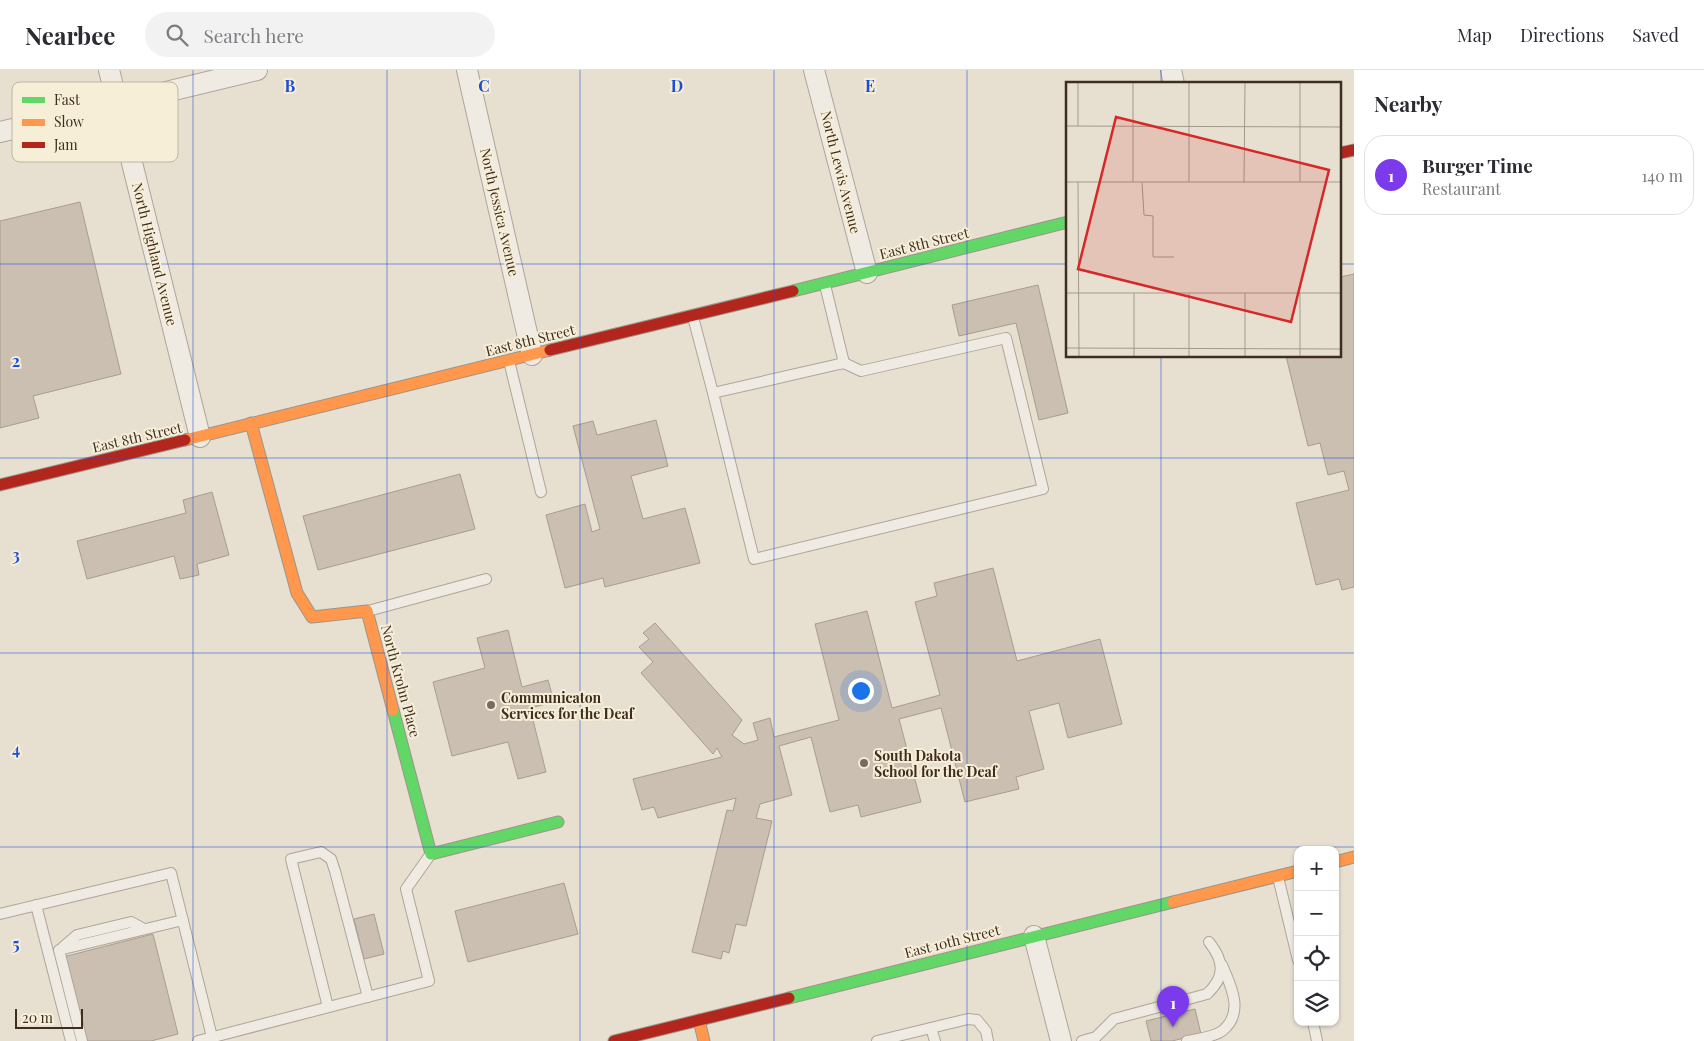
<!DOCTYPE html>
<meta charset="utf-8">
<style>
body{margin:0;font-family:"Playfair Display",serif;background:#f2f2f3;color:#2b2b33}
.controls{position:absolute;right:15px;bottom:15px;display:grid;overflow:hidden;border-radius:10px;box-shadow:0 1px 4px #0004}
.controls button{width:45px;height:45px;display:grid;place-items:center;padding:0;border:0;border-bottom:1px solid #e1e1e2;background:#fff;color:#2b2b33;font:25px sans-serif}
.scale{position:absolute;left:15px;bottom:12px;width:68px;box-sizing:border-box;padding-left:5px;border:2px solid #3d2e20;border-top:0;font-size:14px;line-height:18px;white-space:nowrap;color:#3d2e20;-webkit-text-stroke:4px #f7eed8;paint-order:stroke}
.you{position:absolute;left:860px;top:620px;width:18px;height:18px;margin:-12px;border:4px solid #fff;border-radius:50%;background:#1a73e8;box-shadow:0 0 0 8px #1a73e833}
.badge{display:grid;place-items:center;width:32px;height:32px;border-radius:50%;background:#7c3aed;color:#fff;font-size:16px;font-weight:700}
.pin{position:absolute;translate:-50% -41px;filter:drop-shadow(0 1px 2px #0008)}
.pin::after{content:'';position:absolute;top:26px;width:18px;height:15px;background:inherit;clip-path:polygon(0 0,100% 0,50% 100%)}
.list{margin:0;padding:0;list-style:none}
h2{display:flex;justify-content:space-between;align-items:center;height:65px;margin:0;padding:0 20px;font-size:21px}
h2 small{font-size:16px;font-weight:400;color:#7c7c81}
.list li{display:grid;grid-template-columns:32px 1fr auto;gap:15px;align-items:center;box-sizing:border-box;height:80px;margin:0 10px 10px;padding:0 10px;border:1px solid #e1e1e2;border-radius:20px}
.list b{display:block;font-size:19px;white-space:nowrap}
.list p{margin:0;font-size:16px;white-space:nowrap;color:#7c7c81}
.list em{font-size:16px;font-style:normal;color:#7c7c81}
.icon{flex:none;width:28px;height:28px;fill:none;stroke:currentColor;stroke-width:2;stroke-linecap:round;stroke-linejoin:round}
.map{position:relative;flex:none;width:1354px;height:971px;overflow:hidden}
header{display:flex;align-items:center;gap:30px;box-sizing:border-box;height:70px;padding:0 25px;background:#fff;border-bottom:1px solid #e1e1e2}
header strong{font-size:24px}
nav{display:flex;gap:28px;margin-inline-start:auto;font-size:18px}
.search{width:350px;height:45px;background:#f2f2f3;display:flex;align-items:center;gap:12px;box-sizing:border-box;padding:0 18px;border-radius:28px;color:#7c7c81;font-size:19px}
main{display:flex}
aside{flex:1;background:#fff}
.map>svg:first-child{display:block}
</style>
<header>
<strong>Nearbee</strong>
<div class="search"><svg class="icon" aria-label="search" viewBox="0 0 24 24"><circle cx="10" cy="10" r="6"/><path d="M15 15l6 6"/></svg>Search here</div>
<nav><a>Map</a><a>Directions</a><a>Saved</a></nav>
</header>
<main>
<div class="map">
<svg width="1354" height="971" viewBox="0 0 1354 971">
<rect width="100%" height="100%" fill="#e7e0d1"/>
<g fill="#cbbfb2" stroke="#a89c90">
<polygon points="80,132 121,304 33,326 39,348 0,358 0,151"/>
<polygon points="1354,204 1354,517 1342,520 1339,509 1316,515 1296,433 1349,420 1344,401 1328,405 1320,373 1308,376 1286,286 1340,286 1340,207"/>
<polygon points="1038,215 1068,343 1039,350 1016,253 959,266 952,235"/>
<polygon points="656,350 668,396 631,406 643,449 685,438 700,493 605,517 603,508 565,518 546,445 585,434 592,462 600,459 573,356 593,351 597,365"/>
<polygon points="460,404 475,459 318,500 303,446"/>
<polygon points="212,422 229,485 197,494 199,505 180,509 174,486 87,509 77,471 186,443 183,430"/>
<polygon points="993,498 1017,591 1100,569 1122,654 1068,668 1059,633 1029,641 1044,699 1016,707 1019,719 965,732 941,638 899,649 921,732 861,747 858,735 830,742 811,667 779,676 792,725 760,734 756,748 772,751 746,856 736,854 729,883 723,881 721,889 692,882 727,740 733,741 736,728 658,748 654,737 642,740 633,709 722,687 717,678 713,684 641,603 653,592 639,577 649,569 643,563 655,553 742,650 732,665 744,674 758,670 753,653 770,648 774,667 839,650 815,554 867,541 892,638 940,625 915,532 937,526 934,513"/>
<polygon points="508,560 522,617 548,610 554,632 530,638 546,702 518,709 508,672 452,686 433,612 485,598 477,568"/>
<polygon points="564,813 578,864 468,892 455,841"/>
<polygon points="374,844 384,884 364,889 354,849"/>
<polygon points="153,864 178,964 151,971 84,971 63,887"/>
<polygon points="1195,939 1201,964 1172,971 1151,971 1146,951"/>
</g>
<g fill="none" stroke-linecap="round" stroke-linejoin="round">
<defs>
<g id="lane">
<polyline points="693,247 713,323 835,295 844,293 825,215"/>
<polyline points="509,291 541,422"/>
<polyline points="713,323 754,489 1043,419 1006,268 861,301 844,293"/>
<polyline points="368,541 486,509"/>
<polyline points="1278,807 1298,890"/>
<polyline points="36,835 71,971"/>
<polyline points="0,844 171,803 212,967"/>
<polyline points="63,877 77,865 131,852 144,859"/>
<polyline points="328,937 291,789 321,782 331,789 335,801 368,927"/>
<polyline points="1313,952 1317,971"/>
<polyline points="931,958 935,971"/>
<polyline points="82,971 59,880 183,850"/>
<polyline points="198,971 429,911 406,819 430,785"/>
<polyline points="877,971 968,949 977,950 986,961 988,971"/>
<path d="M1082 971 1096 967 1114 949 1207 924C1226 906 1224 891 1209 872"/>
<path d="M1187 971C1197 969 1214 967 1222 961 1245 943 1231 916 1222 895"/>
</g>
<g id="street">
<polyline points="109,0 200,367"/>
<polyline points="467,0 532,285"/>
<polyline points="814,0 867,203"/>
<polyline points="1171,0 1174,14"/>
<polyline points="0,62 257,0"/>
<polyline points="1034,866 1061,971"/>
</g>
<g id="fast">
<polyline points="793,221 1068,152"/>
<polyline points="393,640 431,784 558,752"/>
<polyline points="789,928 1173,832"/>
</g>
<g id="slow">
<polyline points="251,353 297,523 312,547 367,541 393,640"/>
<polyline points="185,370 550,280"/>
<polyline points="1335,792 1354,787"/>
<polyline points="1173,832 1298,801"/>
<polyline points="699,950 704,971"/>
</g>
<g id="jam">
<polyline points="1340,83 1354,80"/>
<polyline points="550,280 793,221"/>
<polyline points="0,415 185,370"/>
<polyline points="614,971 789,928"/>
</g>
</defs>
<use href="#lane" stroke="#ada599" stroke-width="12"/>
<use href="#street" stroke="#ada599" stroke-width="22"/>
<use href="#fast" stroke="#9c958a" stroke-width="13"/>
<use href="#slow" stroke="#9c958a" stroke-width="13"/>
<use href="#jam" stroke="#9c958a" stroke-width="13"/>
<use href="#lane" stroke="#efebe3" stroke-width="10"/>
<use href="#street" stroke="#efebe3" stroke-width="20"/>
<use href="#fast" stroke="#63d668" stroke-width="11"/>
<use href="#slow" stroke="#ff974d" stroke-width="11"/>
<use href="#jam" stroke="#b3261e" stroke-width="11"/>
</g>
<path fill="none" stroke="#1d4ed8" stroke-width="1" stroke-opacity="0.55" d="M193 0V971M387 0V971M580 0V971M774 0V971M967 0V971M1161 0V14M0 194H1068M1340 194H1354M1161 286V971M0 388H1354M0 583H1354M0 777H1354"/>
<g fill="#786c5e" stroke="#f7eed8" stroke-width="2">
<circle cx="491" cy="635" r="5"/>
<circle cx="864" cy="693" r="5"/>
</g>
<g text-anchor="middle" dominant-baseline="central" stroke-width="4" stroke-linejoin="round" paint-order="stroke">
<g font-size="14" fill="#3d2e20" stroke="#f7eed8">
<text transform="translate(841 102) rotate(76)">North Lewis Avenue</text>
<text transform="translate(500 142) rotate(77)">North Jessica Avenue</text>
<text transform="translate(924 173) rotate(-14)">East 8th Street</text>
<text transform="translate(155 184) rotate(76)">North Highland Avenue</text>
<text transform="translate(530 270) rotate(-14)">East 8th Street</text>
<text transform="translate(137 367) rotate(-13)">East 8th Street</text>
<text transform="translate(401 611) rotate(75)">North Krohn Place</text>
<text transform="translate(952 871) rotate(-14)">East 10th Street</text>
</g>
<g font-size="14" font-weight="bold" fill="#3d2e20" stroke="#f7eed8" text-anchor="start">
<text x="501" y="627">Communicaton<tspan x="501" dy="16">Services for the Deaf</tspan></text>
<text x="874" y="685">South Dakota<tspan x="874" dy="16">School for the Deaf</tspan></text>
</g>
</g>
<g transform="translate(1066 12)">
<rect width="275" height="275" fill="#e7e0d1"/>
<path fill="none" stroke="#a3998a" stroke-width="1" d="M12 0V44M0 44 275 45M0 100H275M12 100 13 275M67 100V0M76 100 78 133 87 134V175H108M123 100V0M234 100V0M178 101 179 0M0 211H275M123 211V275M179 211V275M234 211V275M0 266 275 267M68 275V211"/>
<path fill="#d62828" fill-opacity="0.15" stroke="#d62828" stroke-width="2.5" d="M50 35 263 88 225 240 12 187Z"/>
<rect width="275" height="275" fill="none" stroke="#3d2e20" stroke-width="2.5"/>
</g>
<rect x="12" y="12" width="166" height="80" rx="8" fill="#f7eed8" stroke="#bfb4a1" stroke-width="1"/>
<rect x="22" y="27" width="23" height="6" fill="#63d668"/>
<rect x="22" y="49" width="23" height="7" fill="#ff974d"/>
<rect x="22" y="72" width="23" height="6" fill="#b3261e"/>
<g font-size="14" fill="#3d2e20">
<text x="54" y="35">Fast</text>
<text x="54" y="57">Slow</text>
<text x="54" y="80">Jam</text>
</g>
<g font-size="16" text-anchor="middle" font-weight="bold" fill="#1d4ed8" stroke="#f7eed8" stroke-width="4" stroke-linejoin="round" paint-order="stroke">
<text x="290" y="22">B</text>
<text x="484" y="22">C</text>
<text x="677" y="22">D</text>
<text x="870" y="22">E</text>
<text x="16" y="297">2</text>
<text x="16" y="491">3</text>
<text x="16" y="685">4</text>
<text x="16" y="880">5</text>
</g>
</svg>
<div class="controls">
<button>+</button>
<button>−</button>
<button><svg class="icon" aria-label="locate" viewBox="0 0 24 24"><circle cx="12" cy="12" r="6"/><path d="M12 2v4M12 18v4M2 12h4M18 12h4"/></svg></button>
<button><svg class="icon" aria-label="layers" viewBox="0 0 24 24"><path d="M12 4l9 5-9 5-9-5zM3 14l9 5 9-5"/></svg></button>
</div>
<div class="scale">20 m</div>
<div class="you"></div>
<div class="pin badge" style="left:1173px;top:957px">1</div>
</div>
<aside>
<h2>Nearby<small></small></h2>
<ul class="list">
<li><span class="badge">1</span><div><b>Burger Time</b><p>Restaurant</p></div><em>140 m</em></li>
</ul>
</aside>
</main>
